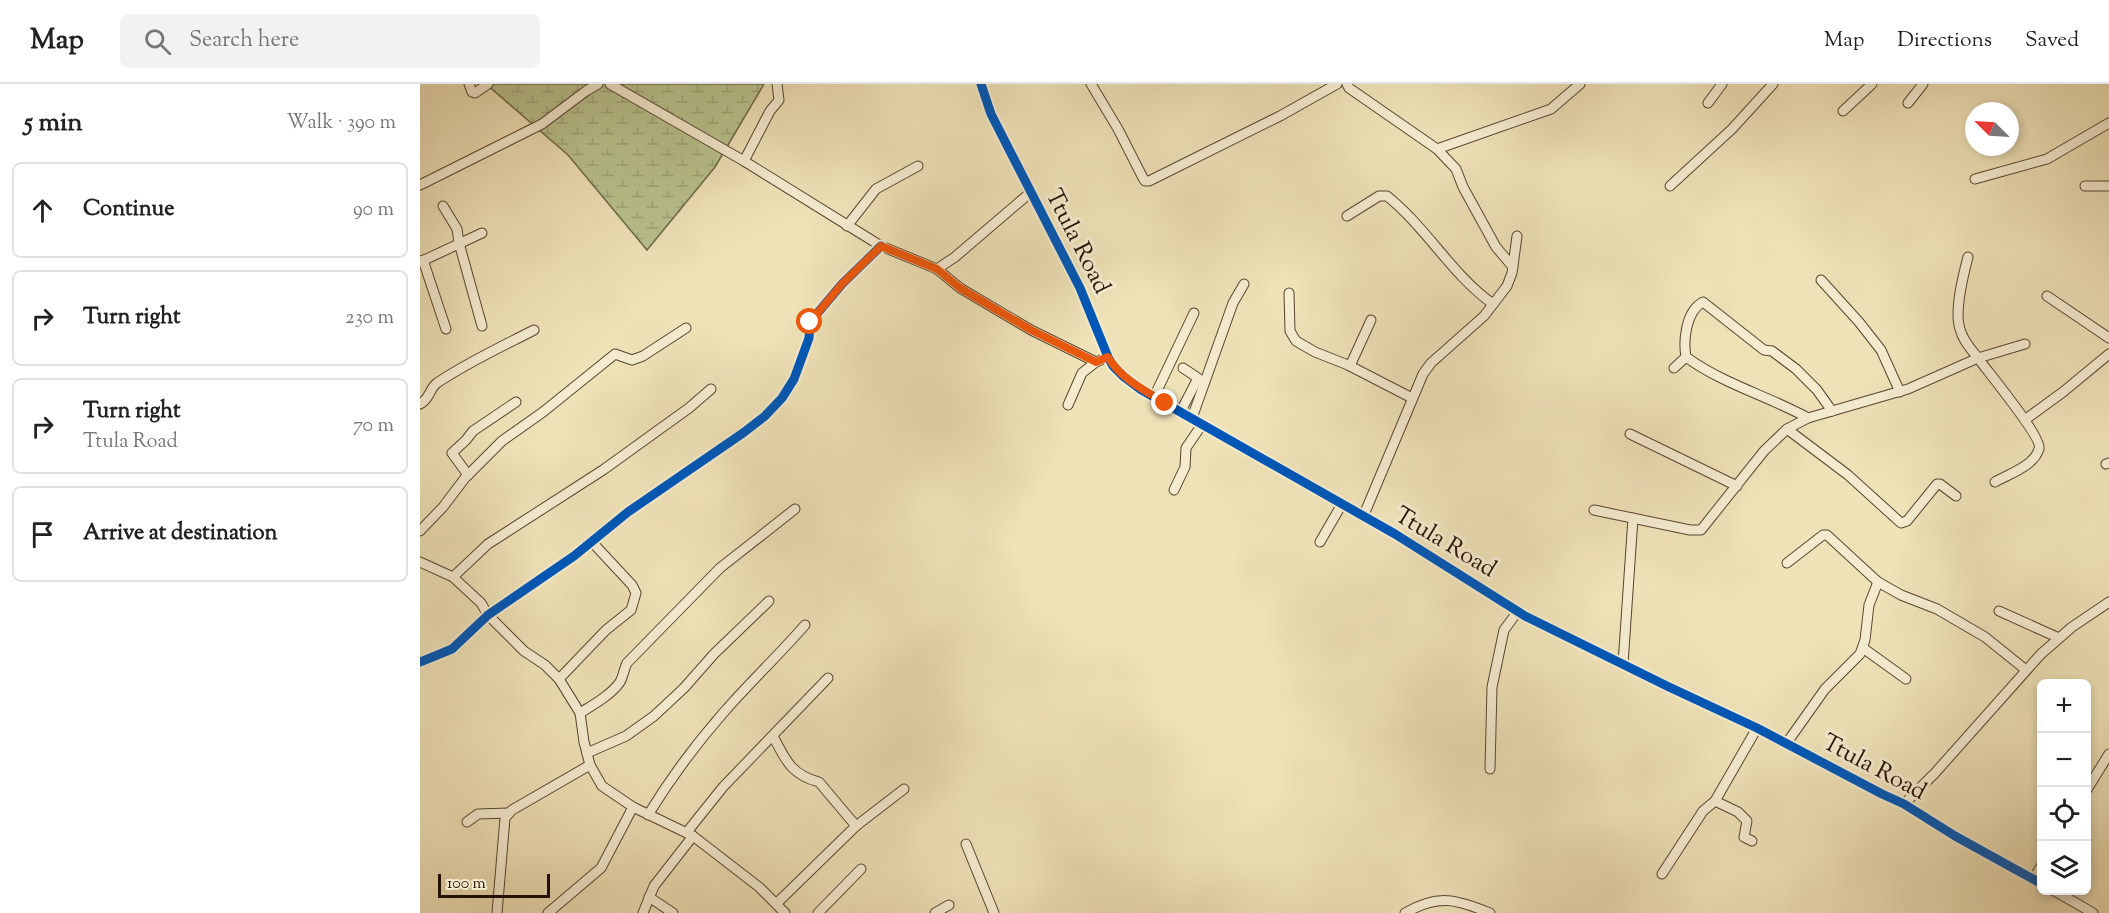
<!DOCTYPE html>
<meta charset="utf-8">
<style>
body{margin:0;font-family:"Sorts Mill Goudy",serif;background:#f2f2f2;color:#222}
.controls{position:absolute;right:18px;bottom:18px;display:grid;overflow:hidden;border-radius:9px;box-shadow:0 3px 9px #0003}
.controls button{width:54px;height:54px;display:grid;place-items:center;padding:0;border:0;border-bottom:2px solid #e0e0e0;background:#fff;color:#222;font:30px sans-serif}
.compass{position:absolute;left:1545px;top:18px;width:54px;height:54px;border-radius:50%;background:#fff;box-shadow:0 3px 9px #0003;rotate:294deg}
.scale{position:absolute;left:18px;bottom:15px;width:112px;box-sizing:border-box;padding-left:6px;border:3px solid #251104;border-top:0;font-size:16px;line-height:21px;white-space:nowrap;color:#251104;-webkit-text-stroke:4px #f5ecd0;paint-order:stroke}
.stop{position:absolute;width:18px;height:18px;margin:-14px;border:4px solid #ea580c;border-radius:50%;background:#fff}
.stop.end{background:#ea580c;border-color:#fff;box-shadow:0 2px 6px #0008}
.list{margin:0;padding:0;list-style:none}
h2{display:flex;justify-content:space-between;align-items:center;height:78px;margin:0;padding:0 24px;font-size:26px}
h2 small{font-size:20px;font-weight:400;color:#767676}
.list li{display:grid;grid-template-columns:39px 1fr auto;gap:18px;align-items:center;box-sizing:border-box;height:96px;margin:0 12px 12px;padding:0 12px;border:2px solid #e0e0e0;border-radius:9px}
.list b{display:block;font-size:22px;white-space:nowrap}
.list p{margin:0;font-size:20px;white-space:nowrap;color:#767676}
.list em{font-size:20px;font-style:normal;color:#767676}
.icon{flex:none;width:33px;height:33px;fill:none;stroke:currentColor;stroke-width:2;stroke-linecap:round;stroke-linejoin:round}
.map{position:relative;flex:none;width:1689px;height:829px;overflow:hidden}
header{display:flex;align-items:center;gap:36px;box-sizing:border-box;height:84px;padding:0 30px;background:#fff;border-bottom:2px solid #e0e0e0}
header strong{font-size:28px}
nav{display:flex;gap:33px;margin-inline-start:auto;font-size:21px}
.search{width:420px;height:54px;background:#f2f2f2;display:flex;align-items:center;gap:15px;box-sizing:border-box;padding:0 21px;border-radius:9px;color:#767676;font-size:22px}
main{display:flex}
aside{flex:1;background:#fff}
.map>svg:first-child{display:block}
</style>
<header>
<strong>Map</strong>
<div class="search"><svg class="icon" aria-label="search" viewBox="0 0 24 24"><circle cx="10" cy="10" r="6"/><path d="M15 15l6 6"/></svg>Search here</div>
<nav><a>Map</a><a>Directions</a><a>Saved</a></nav>
</header>
<main>
<aside>
<h2>5 min<small>Walk · 390 m</small></h2>
<ul class="list">
<li><svg class="icon" aria-label="ahead" viewBox="0 0 24 24"><path d="M12 20V5M6 11l6-6 6 6"/></svg><div><b>Continue</b></div><em>90 m</em></li>
<li><svg class="icon" aria-label="right" viewBox="0 0 24 24"><path d="M7 20v-9h11M14 6l5 5-5 5"/></svg><div><b>Turn right</b></div><em>230 m</em></li>
<li><svg class="icon" aria-label="right" viewBox="0 0 24 24"><path d="M7 20v-9h11M14 6l5 5-5 5"/></svg><div><b>Turn right</b><p>Ttula Road</p></div><em>70 m</em></li>
<li><svg class="icon" aria-label="arrive" viewBox="0 0 24 24"><path d="M6 21V4h12l-3 4 3 4H6"/></svg><div><b>Arrive at destination</b></div></li>
</ul>
</aside>
<div class="map">
<svg width="1689" height="829" viewBox="0 0 1689 829">
<defs>
<pattern id="wetland-marsh" width="20" height="14" patternUnits="userSpaceOnUse" patternTransform="scale(1.5)"><rect width="20" height="14" fill="#b9c38e"/><path d="M1 5h8M5 5V1M11 12h8M15 12V8" fill="none" stroke="#9fa679"/></pattern>
</defs>
<rect width="100%" height="100%" fill="#efe2b7"/>
<filter id="stains"><feTurbulence type="fractalNoise" baseFrequency=".00333" numOctaves="4"/><feColorMatrix values="0 0 0 0 .2 0 0 0 0 .09 0 0 0 0 .02 0 0 0 .5 -.17"/></filter>
<radialGradient id="worn" r=".72"><stop offset=".6" stop-color="#630" stop-opacity="0"/><stop offset="1" stop-color="#630" stop-opacity=".3"/></radialGradient>
<polygon fill="url(#wetland-marsh)" stroke="#6f6a49" stroke-width="1.5" points="66,0 344,0 295,83 227,166 148,71"/>
<g fill="none" stroke-linecap="round" stroke-linejoin="round">
<defs>
<g id="street">
<polyline points="49,0 52,8 55,9 68,0"/>
<polyline points="190,0 324,77 461,162 517,185 540,204 611,246 676,278 688,273"/>
<polyline points="561,0 571,30 660,204 688,273 693,282 704,293 720,305 975,450 1105,532 1249,603 1337,644 1462,710 1484,720 1535,752 1622,800"/>
<polyline points="671,0 698,45 723,94 725,97 729,97 860,32 917,0"/>
<polyline points="927,0 929,4 1017,65 1036,85 1043,103 1076,163 1093,183"/>
<polyline points="1288,19 1302,0"/>
<polyline points="1488,19 1503,0"/>
<polyline points="1423,27 1452,0"/>
<polyline points="1017,65 1131,25 1160,0"/>
<polyline points="324,77 350,27 359,16 357,0"/>
<polyline points="1555,95 1627,75 1689,39"/>
<polyline points="0,101 122,40 166,7 178,0"/>
<polyline points="1250,102 1312,45 1353,0"/>
<polyline points="1665,102 1689,102"/>
<polyline points="23,122 37,145 39,159 62,242"/>
<path d="M927 132 959 112H967C1007 144 1031 190 1073 220"/>
<polyline points="427,142 456,105 498,82"/>
<path d="M1548 173C1543 192 1534 227 1540 245 1543 257 1551 265 1558 274L1605 260"/>
<polyline points="3,176 26,245"/>
<polyline points="0,178 62,149"/>
<polyline points="517,185 535,173 611,108"/>
<polyline points="1401,196 1439,238 1461,266 1480,308"/>
<polyline points="869,209 870,247 876,257 895,268 928,281 992,314"/>
<polyline points="1627,212 1689,254"/>
<path d="M1266 273C1263 256 1266 227 1283 218L1344 266 1352 267 1376 285 1397 306 1412 327"/>
<polyline points="930,282 951,236"/>
<path d="M1254 284 1266 273C1303 300 1348 312 1388 334"/>
<polyline points="734,313 774,229"/>
<path d="M0 320C10 315 9 305 17 299 48 278 81 263 114 246"/>
<polyline points="648,321 662,289 676,278"/>
<polyline points="761,327 778,294 763,284"/>
<polyline points="772,334 813,219 824,200"/>
<polyline points="1606,335 1643,308 1689,270"/>
<polyline points="1367,345 1428,391 1481,439 1487,437 1517,400 1520,400 1536,412"/>
<polyline points="1210,350 1317,402"/>
<polyline points="1686,380 1689,379"/>
<polyline points="48,391 32,369 46,356 53,347 96,318"/>
<polyline points="754,406 765,383 766,364 779,345 781,339"/>
<path d="M1174 426 1270 446H1281L1344 367 1367 345 1388 334 1488 305 1558 274C1568 288 1623 354 1619 365 1614 382 1589 390 1575 398"/>
<polyline points="943,433 1003,290 1011,279 1064,232 1087,202 1092,189 1097,152"/>
<polyline points="0,447 23,423 45,394 82,357 123,328 195,270 212,276 223,272 266,244"/>
<polyline points="900,458 922,420"/>
<polyline points="0,478 33,493 61,519 68,531 104,567 125,581 139,595 160,629 164,658 170,681 182,702 213,723 273,752 339,803 365,829"/>
<polyline points="1367,479 1403,451 1407,451 1458,498 1481,511 1517,525 1565,553 1606,586"/>
<polyline points="33,493 68,460 183,386 269,324 291,305"/>
<polyline points="1579,527 1639,554"/>
<polyline points="1443,564 1486,595"/>
<polyline points="0,578 32,565 68,531 154,472 208,428 323,349 345,332 362,314 374,295 389,254 390,238 422,200 461,162"/>
<polyline points="1203,580 1213,434"/>
<polyline points="139,595 186,546 211,526 216,509 212,501 172,458"/>
<path d="M160 629C173 621 191 611 200 598 203 593 204 585 207 579L300 484 375 425"/>
<path d="M353 652C365 675 371 691 399 698L436 742 357 819"/>
<polyline points="1366,660 1405,605 1440,570 1445,556 1449,521 1458,498"/>
<polyline points="167,669 206,652 234,632 264,604 294,570 349,517"/>
<polyline points="1070,685 1072,603 1084,546 1098,527"/>
<polyline points="1666,707 1689,670"/>
<polyline points="1295,717 1318,728 1327,737 1324,753 1332,757"/>
<polyline points="1484,720 1515,689 1621,570 1652,543 1689,518"/>
<path d="M228 731C250 695 276 660 304 628 330 598 359 571 385 541"/>
<polyline points="47,738 58,730 89,729"/>
<polyline points="436,742 484,705"/>
<polyline points="267,748 303,703 408,594"/>
<polyline points="546,760 574,829"/>
<polyline points="1242,790 1283,727 1295,717 1337,644"/>
<polyline points="1613,795 1622,781"/>
<polyline points="1633,806 1673,829"/>
<polyline points="229,813 253,829"/>
<polyline points="77,829 85,734 92,726 170,681"/>
<polyline points="128,829 181,784 213,723"/>
<polyline points="223,829 234,802 273,752"/>
<polyline points="398,829 441,785"/>
<polyline points="515,829 529,821"/>
<path d="M985 829C1018 810 1036 815 1070 829"/>
</g>
</defs>
<use href="#street" stroke="#584531" stroke-width="11"/>
<use href="#street" stroke="#f5ecd0" stroke-width="9"/>
<defs>
<g id="cycleway">
<polyline points="561,0 571,30 660,204 688,273 693,282 704,293 720,305 975,450 1105,532 1249,603 1337,644 1462,710 1484,720 1535,752 1622,800"/>
<polyline points="0,578 32,565 68,531 154,472 208,428 323,349 345,332 362,314 374,295 389,254 390,238 422,200 461,162"/>
</g>
</defs>
<use href="#cycleway" stroke="#f5ecd0" stroke-width="13"/>
<use href="#cycleway" stroke="#0057b8" stroke-width="9"/>
</g>
<g fill="none" stroke-linecap="round" stroke-linejoin="round">
<path stroke="#ea580c" stroke-width="8" d="M390 238 422 200 461 162 517 185 540 204 611 246 676 278 688 273C701 295 724 306 745 319"/>
</g>
<g text-anchor="middle" dominant-baseline="central" stroke-width="6" stroke-linejoin="round" paint-order="stroke">
<g font-size="24" fill="#251104" stroke="#f5ecd0">
<text transform="translate(657 158) rotate(63)">Ttula Road</text>
<text transform="translate(1025 459) rotate(31)">Ttula Road</text>
<text transform="translate(1454 684) rotate(28)">Ttula Road</text>
</g>
</g>
<rect width="100%" height="100%" filter="url(#stains)"/>
<rect width="100%" height="100%" fill="url(#worn)"/>
</svg>
<div class="controls">
<button>+</button>
<button>−</button>
<button><svg class="icon" aria-label="locate" viewBox="0 0 24 24"><circle cx="12" cy="12" r="6"/><path d="M12 2v4M12 18v4M2 12h4M18 12h4"/></svg></button>
<button><svg class="icon" aria-label="layers" viewBox="0 0 24 24"><path d="M12 4l9 5-9 5-9-5zM3 14l9 5 9-5"/></svg></button>
</div>
<svg class="compass" viewBox="-18 -18 36 36"><path d="M0-13l5 13h-10z" fill="#e53935"/><path d="M0 13l5-13h-10z" fill="#767676"/></svg>
<div class="scale">100 m</div>
<div class="stop" style="left:390px;top:238px"></div>
<div class="stop end" style="left:745px;top:319px"></div>
</div>
</main>
